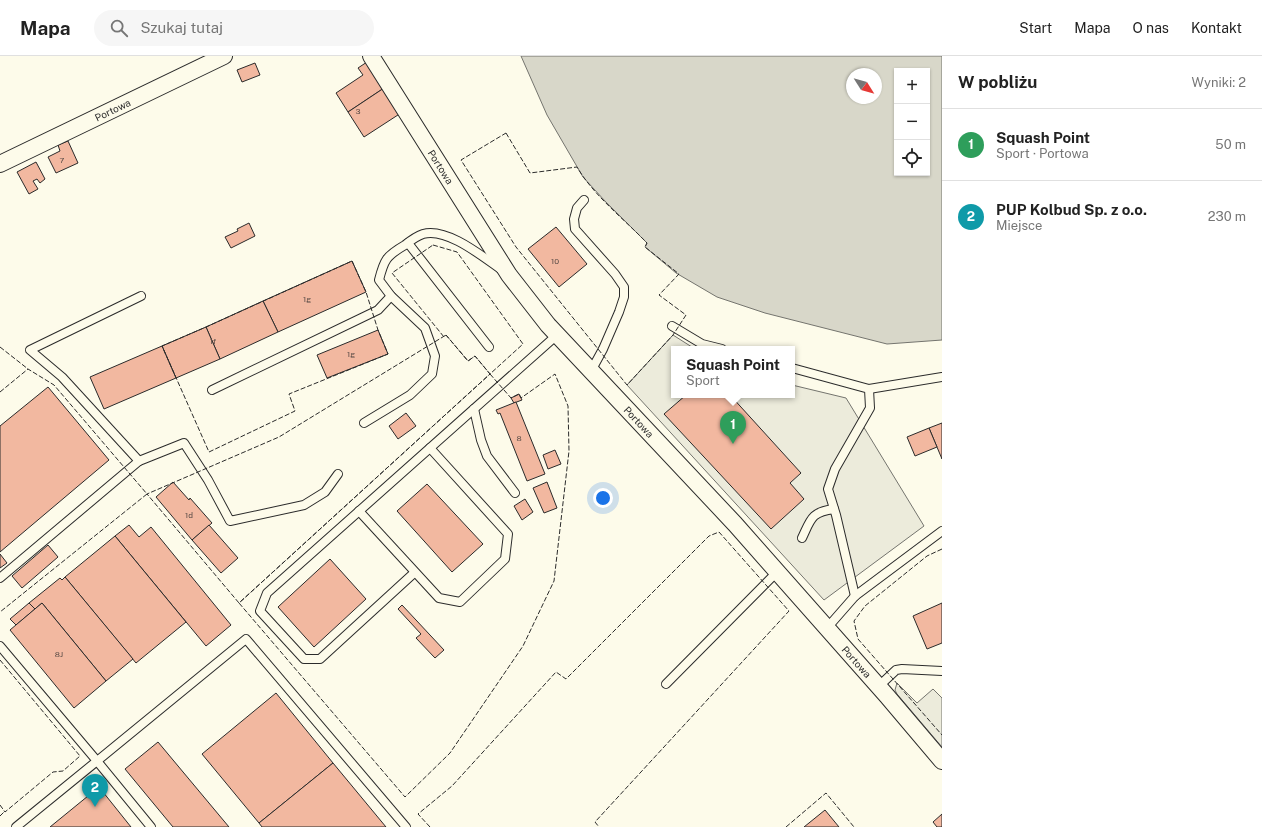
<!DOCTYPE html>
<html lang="pl">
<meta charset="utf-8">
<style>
body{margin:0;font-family:"Public Sans",sans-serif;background:#f6f6f6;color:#222}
.controls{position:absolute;right:12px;top:12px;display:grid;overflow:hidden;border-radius:0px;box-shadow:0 1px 3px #0004}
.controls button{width:36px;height:36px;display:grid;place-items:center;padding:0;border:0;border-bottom:1px solid #e0e0e0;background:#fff;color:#222;font:20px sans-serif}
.compass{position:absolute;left:846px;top:12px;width:36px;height:36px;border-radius:50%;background:#fff;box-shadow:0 1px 3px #0004;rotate:127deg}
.you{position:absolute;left:603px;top:442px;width:14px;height:14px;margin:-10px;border:3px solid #fff;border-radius:50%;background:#1a73e8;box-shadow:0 0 0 6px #1a73e833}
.badge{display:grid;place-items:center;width:26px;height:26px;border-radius:50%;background:#c62828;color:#fff;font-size:13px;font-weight:700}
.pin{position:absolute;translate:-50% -33px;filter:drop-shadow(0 1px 2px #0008)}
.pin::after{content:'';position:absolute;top:21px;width:14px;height:12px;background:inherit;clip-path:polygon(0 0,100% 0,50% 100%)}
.popup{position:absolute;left:671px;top:290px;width:124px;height:52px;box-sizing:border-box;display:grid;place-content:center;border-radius:0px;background:#fff;filter:drop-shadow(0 1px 3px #0005);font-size:13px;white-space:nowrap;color:#767676}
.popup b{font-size:15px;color:#222}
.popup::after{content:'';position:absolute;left:50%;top:100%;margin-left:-8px;border:8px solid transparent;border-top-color:#fff}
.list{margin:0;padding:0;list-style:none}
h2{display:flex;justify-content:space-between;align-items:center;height:52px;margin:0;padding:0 16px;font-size:17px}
h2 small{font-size:13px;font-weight:400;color:#767676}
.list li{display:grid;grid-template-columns:26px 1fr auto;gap:12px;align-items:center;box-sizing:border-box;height:72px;padding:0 16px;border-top:1px solid #e0e0e0}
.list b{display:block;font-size:15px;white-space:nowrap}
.list p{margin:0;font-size:13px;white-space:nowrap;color:#767676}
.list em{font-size:13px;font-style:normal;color:#767676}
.icon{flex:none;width:22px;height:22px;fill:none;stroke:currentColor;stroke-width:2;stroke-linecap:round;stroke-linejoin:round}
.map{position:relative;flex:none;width:942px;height:771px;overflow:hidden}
header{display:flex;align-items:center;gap:24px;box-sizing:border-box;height:56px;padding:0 20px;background:#fff;border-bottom:1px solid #e0e0e0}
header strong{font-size:19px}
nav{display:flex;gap:22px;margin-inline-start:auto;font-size:14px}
.search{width:280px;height:36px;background:#f6f6f6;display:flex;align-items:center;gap:10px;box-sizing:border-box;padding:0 14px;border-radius:22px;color:#767676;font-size:15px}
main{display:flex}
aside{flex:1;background:#fff}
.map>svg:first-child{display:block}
</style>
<header>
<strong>Mapa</strong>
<div class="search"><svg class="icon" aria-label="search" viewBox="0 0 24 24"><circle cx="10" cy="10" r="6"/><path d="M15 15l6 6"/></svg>Szukaj tutaj</div>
<nav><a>Start</a><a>Mapa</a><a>O nas</a><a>Kontakt</a></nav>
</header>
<main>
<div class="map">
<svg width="942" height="771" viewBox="0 0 942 771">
<rect width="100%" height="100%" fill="#fdfbea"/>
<g fill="#ecebdb" stroke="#74746e">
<polygon points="673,279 695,293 674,293 674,339 792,339 792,329 846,342 924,470 824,544 627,329"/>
<polygon points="897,627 917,647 933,633 942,642 942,691 897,638 895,634"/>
</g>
<path fill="#d8d7c9" stroke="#74746e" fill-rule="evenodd" d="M521 0H942V284L887 288 765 257 717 241 676 217 645 191 647 187 605 145 583 121 547 59ZM897 15H927V117H897ZM852 18H876V42H852Z"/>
<g fill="#f2b8a0" stroke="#2b2b2b">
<polygon points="367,6 384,32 348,56 336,37 363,19 358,12"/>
<polygon points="255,7 260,19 242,26 237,14"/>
<polygon points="384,32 401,57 364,81 348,56"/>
<polygon points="68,85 78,107 56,117 48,101 60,95 58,89"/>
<polygon points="36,106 45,123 40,127 37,123 33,125 38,133 29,138 17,116"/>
<polygon points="249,167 255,180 231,192 225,181 238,175 237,173"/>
<polygon points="556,171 587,208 559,231 528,193"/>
<polygon points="352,205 366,236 278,276 263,245"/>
<polygon points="263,245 278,276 220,303 206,271"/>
<polygon points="206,271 220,303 176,322 162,290"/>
<polygon points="378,274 388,298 327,322 317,299"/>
<polygon points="162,290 176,322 104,353 90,321"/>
<polygon points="48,331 109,404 0,496 0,370"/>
<polygon points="519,338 522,344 514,347 511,342"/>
<polygon points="686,339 730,339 801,417 790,427 804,443 771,473 664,358"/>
<polygon points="516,346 545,418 527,425 500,357 498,358 496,354"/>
<polygon points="406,357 416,370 398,383 389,370"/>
<polygon points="942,367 942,403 929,372"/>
<polygon points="929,372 937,391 915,400 907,381"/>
<polygon points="555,394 561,408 548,413 543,399"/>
<polygon points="173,426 189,444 190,442 212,467 192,484 156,441"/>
<polygon points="547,426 557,452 544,457 533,432"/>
<polygon points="427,428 483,488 452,516 397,455"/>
<polygon points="525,443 533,456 522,464 514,450"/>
<polygon points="129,469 139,481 151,471 231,569 206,590 115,480"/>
<polygon points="209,469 238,502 221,517 192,484"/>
<polygon points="115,480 186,566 136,607 65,521"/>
<polygon points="48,489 58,501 22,532 12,520"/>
<polygon points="0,498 7,507 0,512"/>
<polygon points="330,503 366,543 314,591 278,551"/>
<polygon points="65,521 133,603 106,625 42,547 35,553 29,547 60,522 62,524"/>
<polygon points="29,547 35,553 16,569 10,563"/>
<polygon points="42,547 106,625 74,652 10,574"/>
<polygon points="942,547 942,587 927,593 913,560"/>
<polygon points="402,549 444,594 435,602 416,582 421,578 398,553"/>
<polygon points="276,637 333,707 259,767 202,698"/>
<polygon points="158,686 229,771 173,771 125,713"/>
<polygon points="333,707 386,771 262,771 259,767"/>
<polygon points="99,731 131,771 50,771"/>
<polygon points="825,754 839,771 804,771"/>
<polygon points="942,758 942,771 937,771 933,766"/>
</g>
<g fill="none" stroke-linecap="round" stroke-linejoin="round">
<defs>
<g id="lane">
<polyline points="584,144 577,152 574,163 575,173 615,218 624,231 624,241 619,256 603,293 591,315"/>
<polyline points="408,187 489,291"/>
<polyline points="672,270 702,288 722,293"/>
<polyline points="792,312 869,333 870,352 835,413 828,433 836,459 855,540"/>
<polyline points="869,333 942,321"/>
<polyline points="212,334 378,254 391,240"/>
<polyline points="474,353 481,384 487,400 515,437"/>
<path d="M364 367 410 339 432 318 435 300 425 272 391 240 379 224C384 204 386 200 405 189 410 185 417 180 423 178 447 171 483 201 502 214"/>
<polyline points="139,405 184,387 208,424 230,465 304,449 325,436 338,418"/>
<polyline points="359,455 439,542 460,546 505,503 508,478 430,392"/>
<path d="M802 482C811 463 811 456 834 453"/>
<polyline points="414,517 320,603 304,603 260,555 267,537 557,279"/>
<polyline points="0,522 139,405 62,321 30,294 141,240"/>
<polyline points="827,572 855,540 942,475"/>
<polyline points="0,590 97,705 246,583 406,771"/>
<polyline points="666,628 777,516"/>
<polyline points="879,630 896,614 902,613 942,615"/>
<polyline points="16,771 97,705 151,771"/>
</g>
<g id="street">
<path id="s1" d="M371 0 509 219 548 269 735 468 887 640 942 705"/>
<path id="s2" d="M0 108 224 0"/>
</g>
</defs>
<use href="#lane" stroke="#2b2b2b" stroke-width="10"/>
<use href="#street" stroke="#2b2b2b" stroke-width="18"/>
<use href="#lane" stroke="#fdfbea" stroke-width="8"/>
<use href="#street" stroke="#fdfbea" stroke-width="16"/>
<g stroke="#2b2b2b" stroke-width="1" stroke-dasharray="5 2" stroke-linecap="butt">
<path d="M506 77 530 117 577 111C594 140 624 163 647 187L645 191 679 218 659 239 686 259 673 279 627 329 516 191 461 104Z"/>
<polygon points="433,189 457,196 523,288 490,318 475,300 468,305 446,279 444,281 392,217"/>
<polygon points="352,205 366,236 378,274 388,298 289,338 295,355 209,396 162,290 206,271"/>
<polygon points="446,279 468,305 475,300 490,318 239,547 147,438 279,381"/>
<polyline points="0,291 28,313"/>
<polygon points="490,318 511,342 519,338 521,342 555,318 568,350 569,395 554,525 523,590 450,697 405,741 239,547"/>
<polyline points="0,336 28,313 54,329 147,438 0,556"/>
<polyline points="942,493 927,500 865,550 854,565 858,583 942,679"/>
<polyline points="0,604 80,700 63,715 53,716 5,756 0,749"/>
<polyline points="0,760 5,755"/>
<polyline points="430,771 418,758 452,730 556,616 566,623 709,480 719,476 789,555 595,766 599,771"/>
<polyline points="786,771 826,737 854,771"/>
</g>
</g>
<g text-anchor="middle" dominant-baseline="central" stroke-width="3" stroke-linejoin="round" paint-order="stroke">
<g font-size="8" fill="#5d4e48">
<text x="358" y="55">3</text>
<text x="62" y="104">7</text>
<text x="555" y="205">10</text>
<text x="307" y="243">1g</text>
<text x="213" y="285">1f</text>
<text x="351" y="298">1g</text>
<text x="519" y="382">8</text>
<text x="189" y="459">1d</text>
<text x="59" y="598">8J</text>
</g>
<g font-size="10" fill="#2b2b2b" stroke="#fdfbea">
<text stroke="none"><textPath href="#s2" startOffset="125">Portowa</textPath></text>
<text stroke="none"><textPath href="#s1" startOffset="131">Portowa</textPath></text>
<text stroke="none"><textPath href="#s1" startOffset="455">Portowa</textPath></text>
<text stroke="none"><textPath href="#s1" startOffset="779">Portowa</textPath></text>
</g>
</g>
</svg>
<div class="controls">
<button>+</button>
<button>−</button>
<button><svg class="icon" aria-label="locate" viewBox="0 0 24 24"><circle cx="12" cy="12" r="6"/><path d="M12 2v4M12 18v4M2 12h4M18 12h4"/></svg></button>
</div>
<svg class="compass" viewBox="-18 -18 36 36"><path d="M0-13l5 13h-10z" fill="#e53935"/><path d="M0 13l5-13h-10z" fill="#767676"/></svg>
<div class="you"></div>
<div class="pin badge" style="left:733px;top:388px;background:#2e9e5b">1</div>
<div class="popup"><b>Squash Point</b>Sport</div>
<div class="pin badge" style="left:95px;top:751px;background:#0f9aa8">2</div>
</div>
<aside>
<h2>W pobliżu<small>Wyniki: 2</small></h2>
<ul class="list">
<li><span class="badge" style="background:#2e9e5b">1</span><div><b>Squash Point</b><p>Sport · Portowa</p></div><em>50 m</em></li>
<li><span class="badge" style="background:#0f9aa8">2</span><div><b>PUP Kolbud Sp. z o.o.</b><p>Miejsce</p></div><em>230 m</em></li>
</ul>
</aside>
</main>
